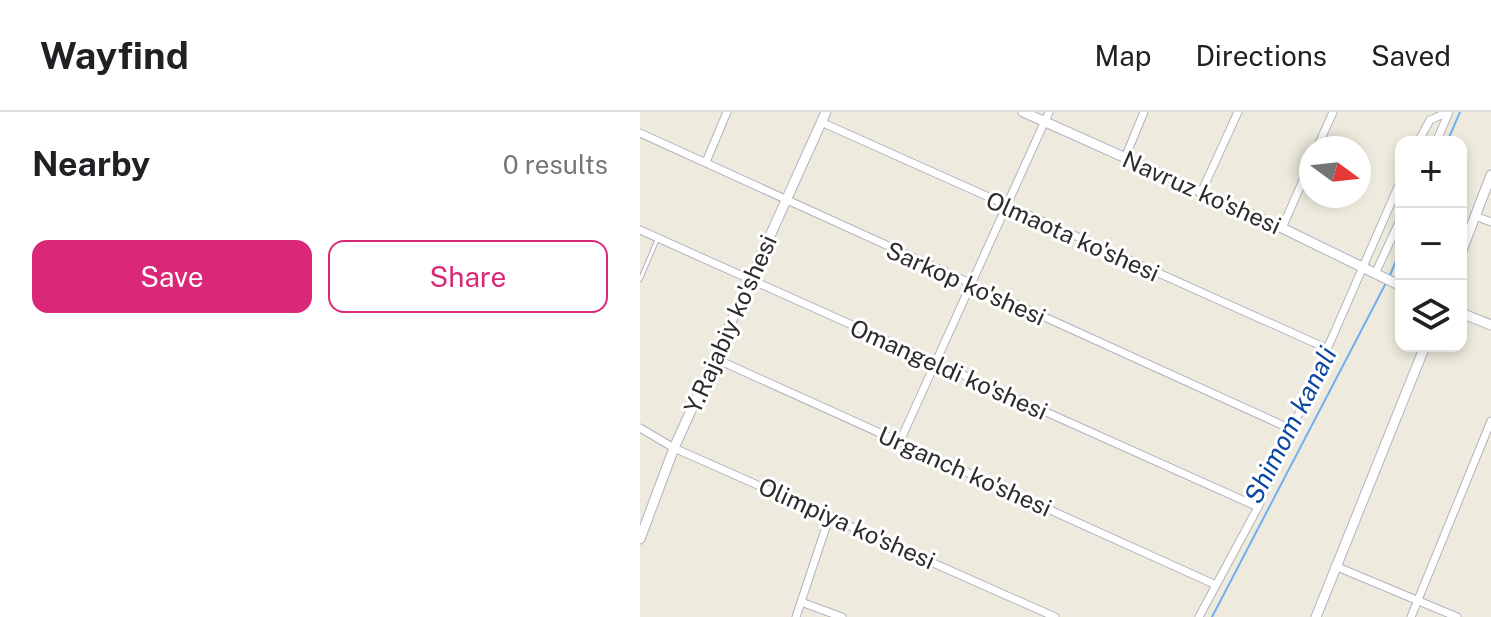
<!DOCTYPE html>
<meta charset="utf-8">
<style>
body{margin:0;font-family:"Public Sans",sans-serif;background:#f2f2f2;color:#202124}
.controls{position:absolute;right:24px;top:24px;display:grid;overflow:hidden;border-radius:16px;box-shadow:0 4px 12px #0003}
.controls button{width:72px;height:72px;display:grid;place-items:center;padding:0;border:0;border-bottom:2px solid #e0e0e0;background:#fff;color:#202124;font:40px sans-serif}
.compass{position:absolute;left:659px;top:24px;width:72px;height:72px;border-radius:50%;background:#fff;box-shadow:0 4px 12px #0003;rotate:105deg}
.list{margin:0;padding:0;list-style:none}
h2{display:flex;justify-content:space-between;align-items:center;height:104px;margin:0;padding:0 32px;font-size:34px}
h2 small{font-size:26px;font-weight:400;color:#757577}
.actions{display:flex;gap:16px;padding:24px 32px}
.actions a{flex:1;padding:18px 0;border:2px solid #db2777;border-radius:16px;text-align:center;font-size:28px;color:#db2777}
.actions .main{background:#db2777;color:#fff}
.icon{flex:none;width:44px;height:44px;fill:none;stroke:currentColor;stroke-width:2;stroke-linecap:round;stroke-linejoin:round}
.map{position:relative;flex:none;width:851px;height:505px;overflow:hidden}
header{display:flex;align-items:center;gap:48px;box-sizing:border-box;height:112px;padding:0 40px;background:#fff;border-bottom:2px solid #e0e0e0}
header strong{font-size:38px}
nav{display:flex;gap:44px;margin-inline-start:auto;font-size:28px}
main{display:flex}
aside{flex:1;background:#fff}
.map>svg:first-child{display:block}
</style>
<header>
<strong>Wayfind</strong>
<nav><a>Map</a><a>Directions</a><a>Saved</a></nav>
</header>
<main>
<aside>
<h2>Nearby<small>0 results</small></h2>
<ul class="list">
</ul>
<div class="actions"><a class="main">Save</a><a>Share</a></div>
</aside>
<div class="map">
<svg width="851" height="505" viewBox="0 0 851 505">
<rect width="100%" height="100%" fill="#eeebde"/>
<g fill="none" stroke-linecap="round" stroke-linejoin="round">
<g stroke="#6faef1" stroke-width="2">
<polyline points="807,30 820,0"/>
<polyline points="750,163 761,137"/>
<polyline points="572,505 747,169"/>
</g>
<defs>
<polyline id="lane" points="0,168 17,128"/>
<g id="street">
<polyline points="181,10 686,236"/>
<polyline points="0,21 653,318"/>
<polyline points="778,30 790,8 808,0"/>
<polyline points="796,30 809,0"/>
<polyline points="677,36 693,0"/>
<polyline points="485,46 504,0"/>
<polyline points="66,50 87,0"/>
<polyline points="561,81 598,0"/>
<polyline points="835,104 851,110"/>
<polyline points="642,116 671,50"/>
<polyline points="0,118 618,395"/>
<polyline points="735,162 761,106"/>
<polyline points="74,246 576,473"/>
<polyline points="0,316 34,336 415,505"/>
<polyline points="260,329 409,0"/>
<polyline points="695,454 817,505"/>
<polyline points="161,490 202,505"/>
<polyline points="156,505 190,403"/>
<polyline points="559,505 618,395 761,68"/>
<polyline points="771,505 851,309"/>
</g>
<g id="secondary">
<polyline points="383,0 642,116 761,174"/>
<polyline points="821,141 851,63"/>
<polyline points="821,201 851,213"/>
<polyline points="0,427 34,336 186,0"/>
<polyline points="676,505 785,234"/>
</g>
</defs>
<use href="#lane" stroke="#b2b2c0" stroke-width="5"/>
<use href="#street" stroke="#b2b2c0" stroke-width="9"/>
<use href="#secondary" stroke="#b2b2c0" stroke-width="11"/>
<use href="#lane" stroke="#fff" stroke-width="3"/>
<use href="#street" stroke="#fff" stroke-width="7"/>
<use href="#secondary" stroke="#fff" stroke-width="9"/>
</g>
<g text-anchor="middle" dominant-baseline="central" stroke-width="6" stroke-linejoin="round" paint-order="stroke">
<g font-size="24" fill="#2c2c2c" stroke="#fff">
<text transform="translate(562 80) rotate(24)">Navruz ko'shesi</text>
<text transform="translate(433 124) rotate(24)">Olmaota ko'shesi</text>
<text transform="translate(326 171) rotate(24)">Sarkop ko'shesi</text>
<text transform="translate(90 212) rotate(-66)">Y.Rajabiy ko'shesi</text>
<text transform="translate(309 257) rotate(24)">Omangeldi ko'shesi</text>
<text transform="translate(325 359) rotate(24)">Urganch ko'shesi</text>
<text transform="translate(207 411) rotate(24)">Olimpiya ko'shesi</text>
</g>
<g font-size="26" font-style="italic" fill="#0b47a1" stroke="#fff">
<text transform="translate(650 313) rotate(-63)">Shimom kanali</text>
</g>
</g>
</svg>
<div class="controls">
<button>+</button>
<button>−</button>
<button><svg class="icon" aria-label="layers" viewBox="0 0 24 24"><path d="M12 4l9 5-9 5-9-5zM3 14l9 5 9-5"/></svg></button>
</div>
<svg class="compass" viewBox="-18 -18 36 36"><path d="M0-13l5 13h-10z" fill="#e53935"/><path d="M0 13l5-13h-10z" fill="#757577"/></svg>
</div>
</main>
